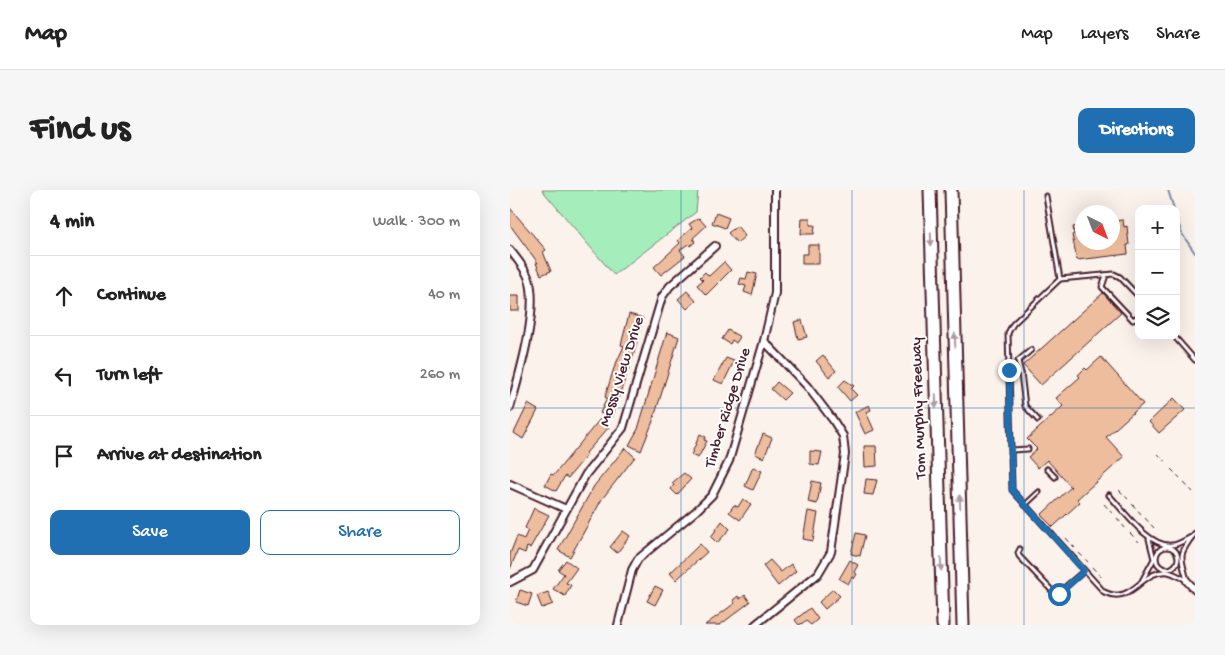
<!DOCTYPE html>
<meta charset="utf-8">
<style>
body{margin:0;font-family:"Gochi Hand",sans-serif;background:#f6f6f6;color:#222}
.controls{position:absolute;right:15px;top:15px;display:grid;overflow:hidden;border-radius:10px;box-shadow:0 5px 20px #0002}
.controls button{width:45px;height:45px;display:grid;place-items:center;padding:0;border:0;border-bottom:1px solid #e0e0e0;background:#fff;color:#222;font:25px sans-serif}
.compass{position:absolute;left:565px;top:15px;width:45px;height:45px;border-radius:50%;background:#fff;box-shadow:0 5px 20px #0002;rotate:138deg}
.stop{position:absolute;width:15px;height:15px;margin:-11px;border:4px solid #1f6fb2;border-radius:50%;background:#fff}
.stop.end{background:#1f6fb2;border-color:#fff;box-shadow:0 1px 5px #0008}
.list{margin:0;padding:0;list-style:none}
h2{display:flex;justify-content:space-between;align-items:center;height:65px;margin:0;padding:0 20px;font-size:21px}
h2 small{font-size:16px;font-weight:400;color:#767676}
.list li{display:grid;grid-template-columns:32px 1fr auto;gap:15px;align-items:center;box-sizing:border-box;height:80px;padding:0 20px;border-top:1px solid #e0e0e0}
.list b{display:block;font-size:19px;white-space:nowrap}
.list em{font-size:16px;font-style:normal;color:#767676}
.actions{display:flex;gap:10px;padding:15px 20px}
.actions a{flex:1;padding:11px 0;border:1px solid #1f6fb2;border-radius:10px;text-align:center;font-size:18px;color:#1f6fb2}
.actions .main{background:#1f6fb2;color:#fff}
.icon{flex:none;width:28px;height:28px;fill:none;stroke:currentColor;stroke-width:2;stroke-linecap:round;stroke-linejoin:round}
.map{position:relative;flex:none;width:685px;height:435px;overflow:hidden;border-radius:10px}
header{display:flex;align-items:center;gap:30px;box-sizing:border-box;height:70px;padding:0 25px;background:#fff;border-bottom:1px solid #e0e0e0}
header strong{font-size:24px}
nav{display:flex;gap:28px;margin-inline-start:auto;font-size:18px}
.intro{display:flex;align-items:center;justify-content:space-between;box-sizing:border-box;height:120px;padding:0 30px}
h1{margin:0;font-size:35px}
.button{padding:12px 22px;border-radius:10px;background:#1f6fb2;color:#fff;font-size:18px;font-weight:700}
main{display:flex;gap:30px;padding:0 30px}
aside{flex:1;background:#fff;border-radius:10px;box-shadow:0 5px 20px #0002}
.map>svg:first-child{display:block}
</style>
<header>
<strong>Map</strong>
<nav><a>Map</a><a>Layers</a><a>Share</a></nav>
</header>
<div class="intro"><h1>Find us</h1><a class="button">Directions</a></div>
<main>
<aside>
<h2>4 min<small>Walk · 300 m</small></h2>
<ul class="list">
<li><svg class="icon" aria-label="ahead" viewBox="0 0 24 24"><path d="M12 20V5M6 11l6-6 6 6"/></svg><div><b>Continue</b></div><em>40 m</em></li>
<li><svg class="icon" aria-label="left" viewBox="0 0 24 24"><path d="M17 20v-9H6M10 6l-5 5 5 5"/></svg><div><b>Turn left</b></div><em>260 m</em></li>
<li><svg class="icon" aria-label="arrive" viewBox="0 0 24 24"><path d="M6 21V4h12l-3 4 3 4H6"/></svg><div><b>Arrive at destination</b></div></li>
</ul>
<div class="actions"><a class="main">Save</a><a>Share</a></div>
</aside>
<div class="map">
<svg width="685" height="435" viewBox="0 0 685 435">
<rect width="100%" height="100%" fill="#fbf2eb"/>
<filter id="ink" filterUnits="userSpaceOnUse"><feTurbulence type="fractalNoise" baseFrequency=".02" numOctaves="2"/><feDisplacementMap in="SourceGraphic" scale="10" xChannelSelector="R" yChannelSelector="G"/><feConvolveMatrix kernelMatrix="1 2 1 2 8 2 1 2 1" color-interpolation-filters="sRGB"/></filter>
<g filter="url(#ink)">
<polygon fill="#a5eebc" stroke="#788674" points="32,0 188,0 186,22 104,85"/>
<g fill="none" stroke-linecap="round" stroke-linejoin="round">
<g stroke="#788ea7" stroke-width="2">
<polyline points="658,0 664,19"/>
<polyline points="666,26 672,44 685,63"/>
</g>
</g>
<g fill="#edbd9d" stroke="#4a1f2b">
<polygon points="0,18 36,60 33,62 41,81 31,85 26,73 28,73 0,35"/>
<polygon points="206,23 219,28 215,38 202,33"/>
<polygon points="189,28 196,36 183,48 185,52 180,56 178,54 170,60 175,66 151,85 144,77 170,53 168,50 182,38 179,34"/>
<polygon points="292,28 300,28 300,35 305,35 304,44 291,44"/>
<polygon points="613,30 614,37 617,36 619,55 617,55 618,64 567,70 562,45 564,44 563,37 572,36 572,52 602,52 602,31"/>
<polygon points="227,36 235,46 227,53 218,43"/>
<polygon points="298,55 309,55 309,74 292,74 292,64 298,64"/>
<polygon points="214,72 221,80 196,105 187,95 193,90 190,87 195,82 199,86"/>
<polygon points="238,82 247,84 242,105 234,102 236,96 229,94 231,88 236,89"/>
<polygon points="177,101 186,111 177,119 168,109"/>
<polygon points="593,103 611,123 531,195 513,175"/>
<rect x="0" y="106" width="9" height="15"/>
<polygon points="119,124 133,128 123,167 101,228 90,223 97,208 95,207 104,178 114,156 111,155"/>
<polygon points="292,130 297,147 288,149 284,132"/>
<polygon points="218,140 230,147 226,153 222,150 220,154 212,149"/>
<polygon points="157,142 169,147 143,231 131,261 119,255 128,239"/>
<polygon points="313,165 326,181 319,187 306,171"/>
<polygon points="591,167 633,214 596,247 614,267 567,309 570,312 543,337 531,325 561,297 537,270 528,278 518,267 527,259 517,249 553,216 546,208 570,187 568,185 575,178 577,180"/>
<polygon points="216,168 224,171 213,194 204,190"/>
<polygon points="335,190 344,196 341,199 347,205 340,211 328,197"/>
<polygon points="267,192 280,203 273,210 261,199"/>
<polygon points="664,208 675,220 649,243 639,232"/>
<polygon points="18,214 28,220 13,249 4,243"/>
<polygon points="359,215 361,220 356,222 364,240 355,244 345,222"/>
<polygon points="90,229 99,237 76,263 77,265 58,288 55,286 46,301 35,295 41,284 44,285"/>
<polygon points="190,244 196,247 194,250 197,251 188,268 181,265"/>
<polygon points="253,244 262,248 254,268 245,264"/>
<polygon points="354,256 366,256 367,276 355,277"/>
<polygon points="115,258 125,267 92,309 60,367 48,360 84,296"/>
<polygon points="300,261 312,262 309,275 300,274"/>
<polygon points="243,277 252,281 243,300 235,296"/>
<polygon points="174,283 181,289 167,305 161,299 164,295 162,293"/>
<polygon points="356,289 367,290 363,305 354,304"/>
<polygon points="302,291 311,293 307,314 298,312"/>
<polygon points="233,309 241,314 230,330 219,322 224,315 228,317"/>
<polygon points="24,318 39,325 20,358 17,357 15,363 8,360 0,379 0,364 7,346 14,349 18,340 15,338"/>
<polygon points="298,321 308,323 303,351 293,349"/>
<polygon points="212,331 220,339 207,353 201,347"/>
<polygon points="113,341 120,346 107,363 100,357"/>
<polygon points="346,343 355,345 350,366 341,364"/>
<polygon points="190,354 197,362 166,390 160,383"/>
<polygon points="56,370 67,378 56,393 61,395 55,406 43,399 54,384 48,380"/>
<polygon points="260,370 271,382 281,374 286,381 268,396 253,376"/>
<polygon points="340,370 348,375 344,382 347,384 344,389 342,387 338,394 329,389"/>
<polygon points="145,396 153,400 145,415 137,411"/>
<polygon points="323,399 330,406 315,419 309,412"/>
<polygon points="10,400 22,404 18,416 6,412"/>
<polygon points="38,402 43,414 32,418 27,406"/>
<polygon points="235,405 240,412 223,425 210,435 195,435 225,413 223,410 228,406 230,409"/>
<polygon points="300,418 308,429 301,435 296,431 289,435 285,430"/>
</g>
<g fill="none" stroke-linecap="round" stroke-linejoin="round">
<defs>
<g id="lane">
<polyline points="536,6 550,89"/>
<polyline points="596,85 592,97 623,130 629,126"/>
<path d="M629 107 610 87 604 84 550 89 503 134 498 143 502 300 594 402C623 416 631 379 658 382 664 383 671 388 677 390"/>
<polyline points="664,146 685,170"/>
<polyline points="499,180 511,183 515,216 528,230"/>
<polyline points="511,183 508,171 521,160"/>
<polyline points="502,260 518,259"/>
<polyline points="537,279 545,287"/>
<path d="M599 305C613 320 639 358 662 355 668 355 677 349 683 346"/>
<polyline points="515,315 529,302"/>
<circle cx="657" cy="368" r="11"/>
<polyline points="510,359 508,363 509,366 546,405 574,381"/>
<path d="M677 390C670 365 668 365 685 343"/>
<polyline points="632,391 644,369 639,349"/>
</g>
<g id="street">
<path d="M0 60C7 69 15 78 19 89 29 120 9 186 0 218"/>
<polyline points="0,294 56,319"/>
<polyline points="677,391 685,400"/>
<polyline points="0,392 23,380 76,284 113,238 152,107 160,96 205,56"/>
<polyline points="108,435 122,380 128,369 186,321 202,305 219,271 254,151 265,103 265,0"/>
<polyline points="245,435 308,384 321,362 335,264 333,246 323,230 297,196 254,151"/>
</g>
<g id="highway">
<polyline points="420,0 433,435"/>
<polyline points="441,0 453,435"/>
</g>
</defs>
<use href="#lane" stroke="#4a1f2b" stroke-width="7"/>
<use href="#street" stroke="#4a1f2b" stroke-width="10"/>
<use href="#highway" stroke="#4a1f2b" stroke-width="15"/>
<g stroke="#4a1f2b" stroke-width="1" stroke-dasharray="5 4" stroke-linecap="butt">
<polyline points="648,264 655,271"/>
<polyline points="661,279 670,288"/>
<polyline points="674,293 683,302"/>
<polyline points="609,300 618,309"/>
<polyline points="594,314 602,323"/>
<polyline points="622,314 631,324"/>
<polyline points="607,328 615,338"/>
<polyline points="635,328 644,338"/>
<polyline points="620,343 629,352"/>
<polyline points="556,348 565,358"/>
<polyline points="569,363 578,372"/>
<polyline points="582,377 591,387"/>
</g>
<use href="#lane" stroke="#fff" stroke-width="3"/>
<use href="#street" stroke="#fff" stroke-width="6"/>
<use href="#highway" stroke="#fff" stroke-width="11"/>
</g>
<defs><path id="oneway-solid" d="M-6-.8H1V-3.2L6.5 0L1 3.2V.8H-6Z" transform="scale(1.25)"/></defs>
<g fill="#ae9aa0">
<use href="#oneway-solid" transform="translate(421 49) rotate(88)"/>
<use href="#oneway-solid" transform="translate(445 150) rotate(-92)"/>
<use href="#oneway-solid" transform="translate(426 211) rotate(88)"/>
<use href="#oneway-solid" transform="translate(450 312) rotate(-92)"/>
<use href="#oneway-solid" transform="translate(431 374) rotate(88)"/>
</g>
</g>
<g fill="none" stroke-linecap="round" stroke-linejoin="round" filter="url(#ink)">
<polyline stroke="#1f6fb2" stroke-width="6" points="499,180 502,300 574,381 549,404"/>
</g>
<path fill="none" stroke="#1f6fb2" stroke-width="1" stroke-opacity="0.55" d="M171 0V435M342 0V435M514 0V435M0 218H685"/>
<g text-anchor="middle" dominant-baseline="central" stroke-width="4" stroke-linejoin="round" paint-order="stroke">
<g font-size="16" fill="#4a1f2b" stroke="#fff">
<text transform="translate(113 182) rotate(-72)">Mossy View Drive</text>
<text transform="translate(219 218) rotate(-73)">Timber Ridge Drive</text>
<text transform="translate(410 218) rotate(-92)">Tom Murphy Freeway</text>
</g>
</g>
</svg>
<div class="controls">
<button>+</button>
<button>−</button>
<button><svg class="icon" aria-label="layers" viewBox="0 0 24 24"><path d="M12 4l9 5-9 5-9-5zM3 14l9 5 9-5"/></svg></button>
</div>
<svg class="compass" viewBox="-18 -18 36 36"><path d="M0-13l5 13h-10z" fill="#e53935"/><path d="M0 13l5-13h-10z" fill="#767676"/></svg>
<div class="stop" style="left:549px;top:404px"></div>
<div class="stop end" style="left:499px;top:180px"></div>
</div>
</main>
